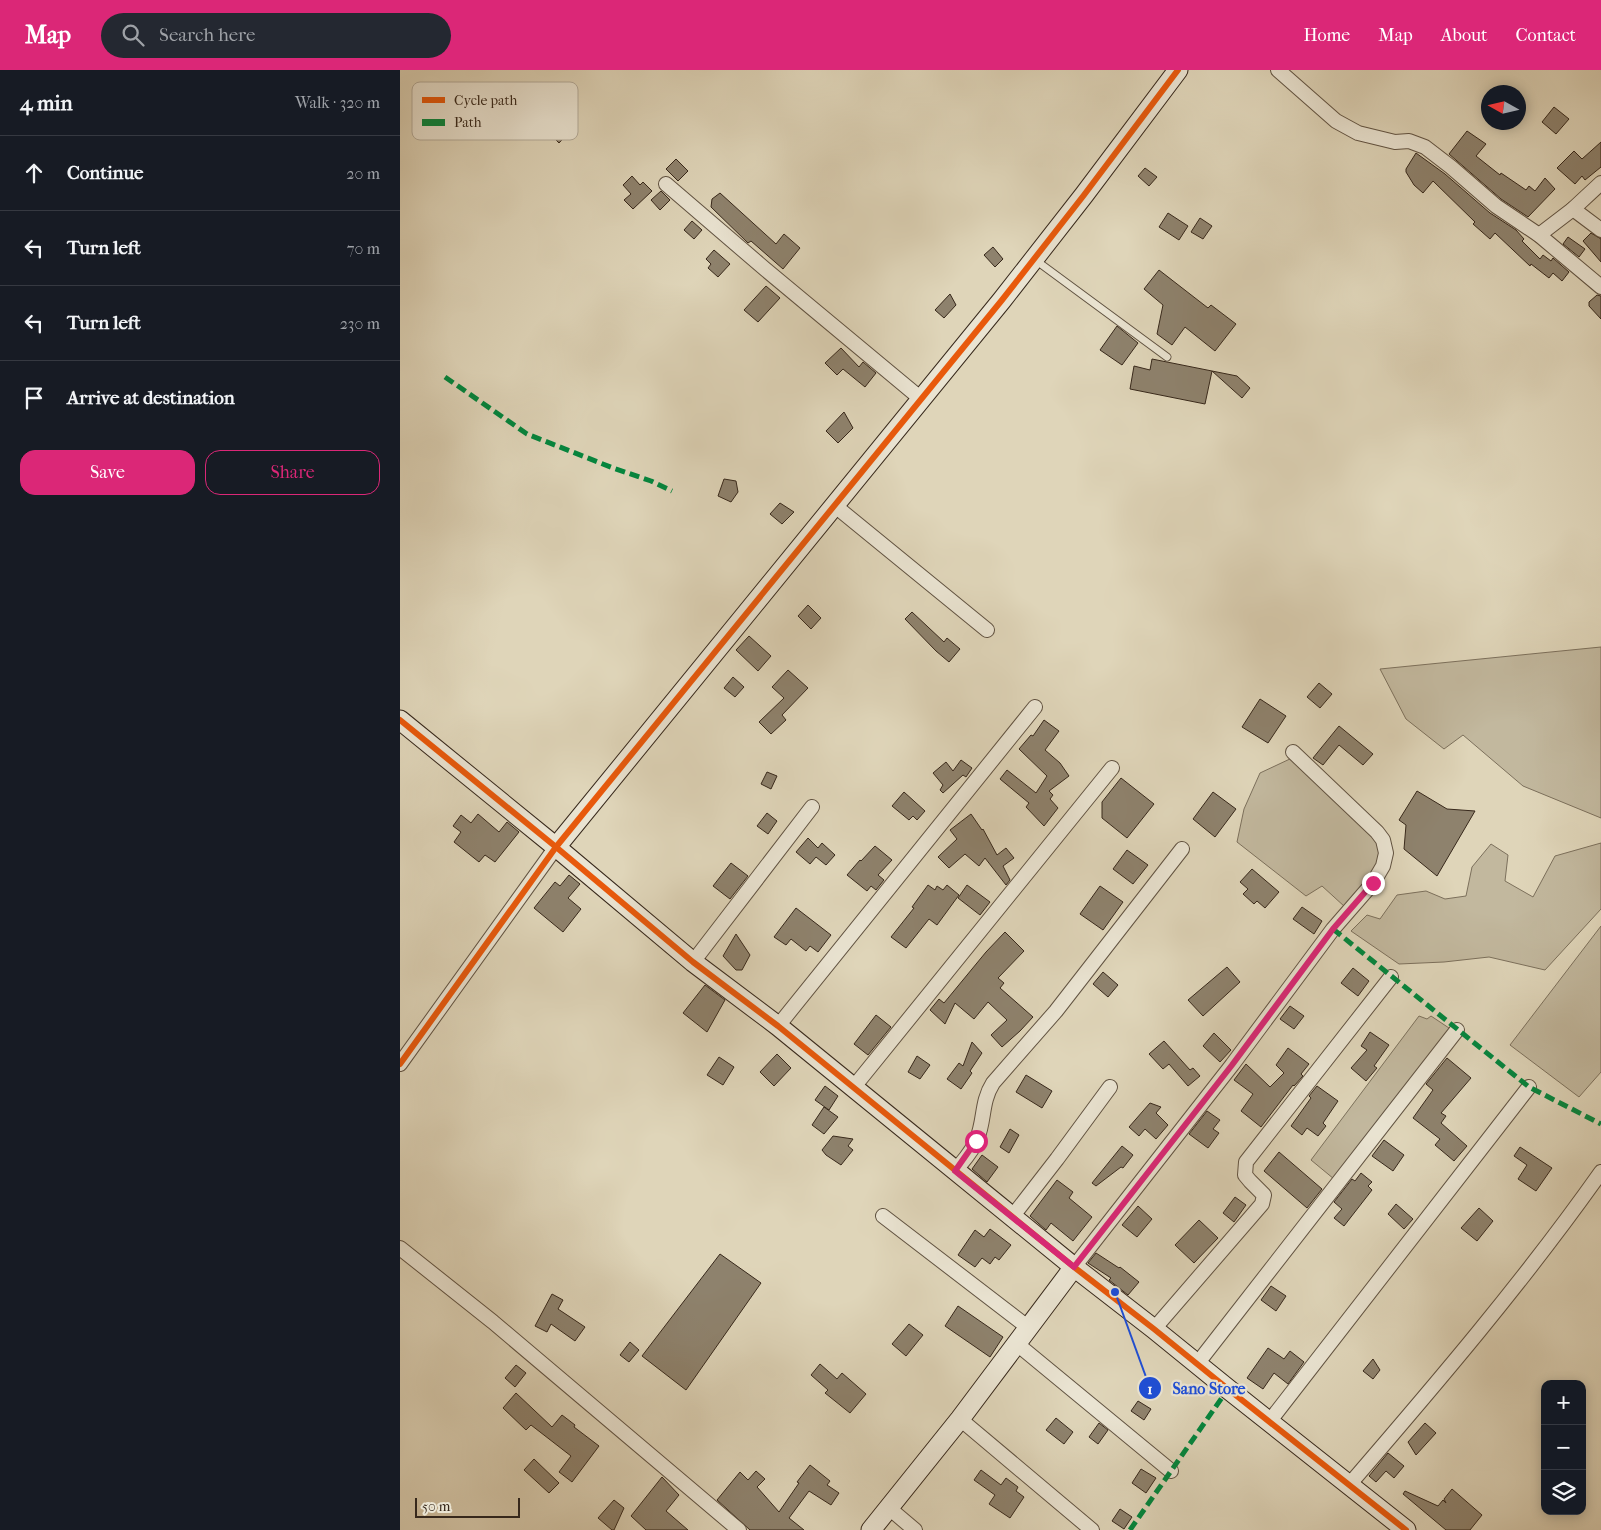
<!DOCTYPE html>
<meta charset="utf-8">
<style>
body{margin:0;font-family:"IM FELL French Canon",serif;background:#242831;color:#f1f3f6}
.controls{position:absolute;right:15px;bottom:15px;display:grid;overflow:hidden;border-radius:10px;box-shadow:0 2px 12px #0003}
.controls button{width:45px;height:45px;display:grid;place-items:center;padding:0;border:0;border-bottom:1px solid #363941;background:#171b24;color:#f1f3f6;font:25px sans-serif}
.compass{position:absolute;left:1081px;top:15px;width:45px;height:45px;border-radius:50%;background:#171b24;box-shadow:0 2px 12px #0003;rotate:278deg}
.scale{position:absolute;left:15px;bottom:12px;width:105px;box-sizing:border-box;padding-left:5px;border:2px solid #37281b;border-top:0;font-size:14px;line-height:18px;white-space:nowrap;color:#37281b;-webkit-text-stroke:4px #eae4d2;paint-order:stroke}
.stop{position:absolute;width:15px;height:15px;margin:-11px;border:4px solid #db2777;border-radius:50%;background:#fff}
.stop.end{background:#db2777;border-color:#fff;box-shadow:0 1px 5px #0008}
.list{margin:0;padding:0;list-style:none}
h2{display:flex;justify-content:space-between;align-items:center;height:65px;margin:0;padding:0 20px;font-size:21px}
h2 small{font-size:16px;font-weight:400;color:#9ea1a6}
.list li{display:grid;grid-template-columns:32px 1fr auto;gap:15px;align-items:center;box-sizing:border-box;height:75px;padding:0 20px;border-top:1px solid #363941}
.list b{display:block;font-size:19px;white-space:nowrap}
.list em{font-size:16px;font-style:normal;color:#9ea1a6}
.actions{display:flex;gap:10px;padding:15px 20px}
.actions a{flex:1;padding:11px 0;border:1px solid #db2777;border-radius:15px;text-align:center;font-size:18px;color:#db2777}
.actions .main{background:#db2777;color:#fff}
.icon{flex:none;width:28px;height:28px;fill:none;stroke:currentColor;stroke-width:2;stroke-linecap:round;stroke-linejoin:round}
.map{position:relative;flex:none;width:1201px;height:1460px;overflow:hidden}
header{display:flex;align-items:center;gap:30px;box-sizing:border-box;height:70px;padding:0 25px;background:#db2777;color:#fff}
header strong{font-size:24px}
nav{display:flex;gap:28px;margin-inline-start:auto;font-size:18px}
.search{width:350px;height:45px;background:#242831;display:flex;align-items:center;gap:12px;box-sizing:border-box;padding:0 18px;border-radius:28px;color:#9ea1a6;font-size:19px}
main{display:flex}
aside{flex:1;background:#171b24}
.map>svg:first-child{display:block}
</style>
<header>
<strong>Map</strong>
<div class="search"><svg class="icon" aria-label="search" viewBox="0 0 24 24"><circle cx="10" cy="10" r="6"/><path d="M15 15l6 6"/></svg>Search here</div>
<nav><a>Home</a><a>Map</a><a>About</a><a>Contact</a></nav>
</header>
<main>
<aside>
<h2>4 min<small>Walk · 320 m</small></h2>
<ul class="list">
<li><svg class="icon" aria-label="ahead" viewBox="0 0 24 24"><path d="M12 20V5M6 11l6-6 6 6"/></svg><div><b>Continue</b></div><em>20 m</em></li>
<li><svg class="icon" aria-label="left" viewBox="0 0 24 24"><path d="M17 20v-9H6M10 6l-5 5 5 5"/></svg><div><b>Turn left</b></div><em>70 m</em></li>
<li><svg class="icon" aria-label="left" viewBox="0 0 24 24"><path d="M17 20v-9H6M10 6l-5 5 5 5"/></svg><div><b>Turn left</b></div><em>230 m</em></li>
<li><svg class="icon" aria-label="arrive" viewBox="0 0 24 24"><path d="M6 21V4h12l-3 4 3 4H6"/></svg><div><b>Arrive at destination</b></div></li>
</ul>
<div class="actions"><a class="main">Save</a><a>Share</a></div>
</aside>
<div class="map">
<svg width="1201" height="1460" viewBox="0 0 1201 1460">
<rect width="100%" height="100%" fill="#dfd5b9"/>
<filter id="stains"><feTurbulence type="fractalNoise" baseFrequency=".004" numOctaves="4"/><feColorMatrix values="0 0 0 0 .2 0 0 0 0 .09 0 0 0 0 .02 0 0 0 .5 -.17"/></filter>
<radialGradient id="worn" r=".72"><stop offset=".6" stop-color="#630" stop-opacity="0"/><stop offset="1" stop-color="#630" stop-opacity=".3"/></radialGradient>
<g fill="#c2b89e" stroke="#7c705c">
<polygon points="1201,577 1201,748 1123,716 1063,665 1044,679 1006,649 980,599"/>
<polygon points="892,688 966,759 979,774 978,796 945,837 922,816 906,826 837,772 844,739 860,703"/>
<polygon points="1201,773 1201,839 1145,900 1089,887 1044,892 999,894 951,861 967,845 980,849 997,825 1026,821 1045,829 1066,826 1072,797 1091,774 1108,785 1105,811 1133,827 1155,786"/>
<polygon points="1201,856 1201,1002 1179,1027 1110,975"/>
<polygon points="1019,946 1027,949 1031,946 1052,960 934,1109 911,1090"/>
</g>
<g fill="#8e826d" stroke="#37281b">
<polygon points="156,33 167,42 161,50 171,60 159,73 139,52"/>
<polygon points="1154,37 1169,49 1156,64 1142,52"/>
<polygon points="1067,61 1086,74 1076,86 1100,105 1101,103 1126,120 1129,116 1135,121 1145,108 1155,119 1128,147 1101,129 1049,84"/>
<polygon points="1201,72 1201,97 1185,110 1182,106 1175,114 1157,98 1174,81 1182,89"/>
<polygon points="1016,83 1045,104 1090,143 1116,160 1124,169 1122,171 1140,189 1143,185 1151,191 1153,188 1169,202 1162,211 1153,203 1149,208 1131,194 1130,196 1095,163 1090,169 1073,154 1075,152 1033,111 1023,123 1014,115 1006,102 1006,99"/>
<polygon points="276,89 288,101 278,111 266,99"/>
<polygon points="745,98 757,107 749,116 738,106"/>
<polygon points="232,106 240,115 243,112 252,121 233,139 224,130 231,124 223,115"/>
<polygon points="261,121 270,130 260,140 251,130"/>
<polygon points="320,123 376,174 384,164 400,178 383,199 351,171 348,173 311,137 312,129"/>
<polygon points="768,143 788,156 779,170 759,157"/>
<polygon points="800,148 812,156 803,169 791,162"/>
<polygon points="292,151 302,160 294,169 284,160"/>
<polygon points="1191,163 1201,169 1201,192 1183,171"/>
<polygon points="1168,167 1185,179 1179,187 1163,174"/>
<polygon points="593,177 603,189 595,197 584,185"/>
<polygon points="314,180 330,194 318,207 308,198 311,194 306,189"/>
<polygon points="759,200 808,238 811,235 836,254 815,281 785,257 772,275 757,264 763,235 744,219"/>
<polygon points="366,216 380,228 358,252 344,240"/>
<polygon points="550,224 556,235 544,248 535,240"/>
<polygon points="1197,225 1201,226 1201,249 1189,236 1189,232"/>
<polygon points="717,256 738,273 722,295 700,280"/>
<polygon points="441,278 459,297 463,292 476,303 465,317 443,299 437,305 425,293"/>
<polygon points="752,289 812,301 805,334 730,319 734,296 750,300"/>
<polygon points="812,301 837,306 850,318 842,328"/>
<polygon points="444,342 453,358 438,373 426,361"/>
<polygon points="324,409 336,411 338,422 331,432 318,426"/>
<polygon points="380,433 394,442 382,454 370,444"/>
<polygon points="408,535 421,548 411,559 398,546"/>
<polygon points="512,542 544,572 547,568 560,579 549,592 536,581 505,549"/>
<polygon points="349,566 371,586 358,601 336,580"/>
<polygon points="388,600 408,618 382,645 386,650 371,664 359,652 384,628 372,617"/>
<polygon points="333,607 344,617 335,627 324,618"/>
<polygon points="919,613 932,624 920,638 907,627"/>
<polygon points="860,629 886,646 868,673 842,657"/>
<polygon points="644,650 659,661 645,680 660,693 669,706 649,721 653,725 650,729 658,738 644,756 626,737 629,733 600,709 607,700 636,723 647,706 619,679 631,665 633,666"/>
<polygon points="939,656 973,684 963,695 939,675 923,695 913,688"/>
<polygon points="561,690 572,698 566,707 563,705 543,723 540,720 543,715 533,703 546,692 553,701"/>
<polygon points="367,702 377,706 371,719 361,714"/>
<polygon points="721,708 754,734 727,768 702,748 702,732"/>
<polygon points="1017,721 1047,739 1075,741 1037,806 1004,779 1006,755 999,750"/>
<polygon points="504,722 525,741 517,750 513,746 509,750 492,736"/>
<polygon points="813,722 836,739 815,767 793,749"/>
<polygon points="367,743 377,751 368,764 357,756"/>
<polygon points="78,744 99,762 107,752 119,762 95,792 85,785 79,792 54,772 61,762 53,756 61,745 71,753"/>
<polygon points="571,744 582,760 583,759 597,785 606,778 614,788 603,796 610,810 606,815 585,788 579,796 565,784 549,798 538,787 557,769 550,760"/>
<polygon points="408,768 418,778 422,773 435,785 426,795 416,787 410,794 396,782"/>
<polygon points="475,776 492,790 478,805 484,810 476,820 471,816 467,821 447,805 460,790 461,791"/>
<polygon points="727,780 748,795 733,814 713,799"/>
<polygon points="331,793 348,806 330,829 313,816"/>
<polygon points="852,799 879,822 865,838 857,831 854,834 843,824 848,819 840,812"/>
<polygon points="169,805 180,814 168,828 181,839 163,862 134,838 155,812 160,816"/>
<polygon points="528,815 535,820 537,816 543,820 547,815 559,825 537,855 529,849 506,878 491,867 514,838 512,837"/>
<polygon points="567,815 590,832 580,845 558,828"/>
<polygon points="700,816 723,832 703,860 680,844"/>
<polygon points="902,837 922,851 914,864 893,849"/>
<polygon points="396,838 431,865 418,882 410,876 406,881 391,869 386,875 374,867"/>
<polygon points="605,862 624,881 598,908 604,913 600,918 633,947 620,961 602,977 591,965 607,950 588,932 574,949 555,933 545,954 530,940 539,929 544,933 586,882"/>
<polygon points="336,864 350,885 342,900 336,900 323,886"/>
<polygon points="827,897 840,912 803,946 788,930"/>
<polygon points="953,898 969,911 958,926 941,913"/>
<polygon points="703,902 718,915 708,927 693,914"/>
<polygon points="305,915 325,930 307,962 283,943"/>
<polygon points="890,936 904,946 894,959 880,949"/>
<polygon points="476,945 491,957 468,985 454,974"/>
<polygon points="970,962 989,975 974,996 977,998 966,1011 951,998 967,980 961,976"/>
<polygon points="814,963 831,980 820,992 803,976"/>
<polygon points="764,971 790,1000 793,998 800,1006 788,1016 769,994 763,999 749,984"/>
<polygon points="572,972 582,983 570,1001 572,1003 561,1019 547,1009 559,993 563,996"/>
<polygon points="888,978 909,994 901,1004 903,1006 894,1016 893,1015 861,1057 841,1041 853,1024 834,1010 846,994 870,1017 884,1003 876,995"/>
<polygon points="377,984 391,998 374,1016 360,1002"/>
<polygon points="517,986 530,995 520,1009 508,1002"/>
<polygon points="319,987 334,997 323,1015 307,1005"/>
<polygon points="1047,988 1071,1008 1041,1043 1046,1046 1041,1053 1067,1076 1054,1091 1035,1075 1040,1069 1013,1048 1033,1020 1026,1014"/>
<polygon points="626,1005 652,1021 642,1038 616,1022"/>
<polygon points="425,1016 438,1026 429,1040 415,1030"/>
<polygon points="917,1016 938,1031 923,1053 926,1056 918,1066 907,1058 902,1065 891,1056 911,1028 909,1026"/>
<polygon points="750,1033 761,1037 756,1043 768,1055 756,1069 745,1059 739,1066 729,1057"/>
<polygon points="424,1037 438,1047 424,1064 412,1055"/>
<polygon points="807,1041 820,1050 813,1059 819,1063 808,1078 789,1064"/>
<polygon points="610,1059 619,1065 609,1083 600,1077"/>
<polygon points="433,1066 453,1069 448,1076 453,1080 441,1095 426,1085 422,1080"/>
<polygon points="984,1070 1004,1085 993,1101 972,1086"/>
<polygon points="722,1076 733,1085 723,1098 721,1097 696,1116 692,1113"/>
<polygon points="1120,1077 1152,1098 1136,1121 1118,1109 1127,1095 1114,1086"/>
<polygon points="879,1082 922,1119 907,1138 864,1101"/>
<polygon points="582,1085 598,1097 587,1112 572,1099"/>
<polygon points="961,1103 972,1112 968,1116 972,1120 944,1156 934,1148 942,1139 934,1132 952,1109 955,1111"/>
<polygon points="657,1110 673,1122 669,1128 692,1147 673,1171 651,1153 646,1160 630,1146"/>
<polygon points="835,1127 846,1135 834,1152 823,1143"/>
<polygon points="996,1134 1013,1149 1004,1159 988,1144"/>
<polygon points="738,1136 752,1149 737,1167 722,1155"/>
<polygon points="1079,1138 1093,1151 1077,1171 1061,1158"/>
<polygon points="799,1150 818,1168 794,1193 775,1175"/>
<polygon points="590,1159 611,1175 599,1190 595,1187 590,1194 582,1188 575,1197 558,1185 575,1160 584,1167"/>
<polygon points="696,1183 719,1198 720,1197 739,1212 728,1225 709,1210 711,1208 688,1193"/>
<polygon points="320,1184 361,1213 286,1320 242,1286"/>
<polygon points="871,1216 886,1226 876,1241 861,1230"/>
<polygon points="152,1224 163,1230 158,1239 185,1257 175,1271 151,1254 147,1262 135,1256"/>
<polygon points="558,1236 603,1267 590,1287 545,1256"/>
<polygon points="509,1254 523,1265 506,1286 492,1274"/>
<polygon points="230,1272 239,1280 229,1292 220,1285"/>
<polygon points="868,1278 884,1289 890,1281 904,1292 888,1314 874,1303 863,1319 847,1308"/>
<polygon points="973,1289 980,1300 973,1309 963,1301"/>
<polygon points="420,1294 437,1309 442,1303 466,1324 450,1343 425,1323 428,1320 411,1305"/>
<polygon points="116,1295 126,1303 115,1317 105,1308"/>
<polygon points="116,1323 152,1357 162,1345 175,1355 174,1357 199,1376 172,1412 159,1402 171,1386 131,1355 126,1360 103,1338"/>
<polygon points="738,1331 751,1339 744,1350 731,1341"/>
<polygon points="656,1348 673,1362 664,1374 646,1360"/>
<polygon points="699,1353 708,1360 698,1374 689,1367"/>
<polygon points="1025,1353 1036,1363 1016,1385 1008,1372"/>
<polygon points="988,1383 1004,1396 994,1408 986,1401 976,1412 969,1406"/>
<polygon points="134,1389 159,1413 149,1423 124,1400"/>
<polygon points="410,1395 430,1411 427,1415 439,1423 431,1435 409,1421 389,1448 404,1460 350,1460 317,1430 340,1402 348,1410 356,1401 365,1409 357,1417 379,1442 399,1413 397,1412"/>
<polygon points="741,1399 756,1408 746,1423 732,1413"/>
<polygon points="581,1400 601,1415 606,1408 618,1417 616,1421 624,1427 610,1448 589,1434 595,1425 574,1410"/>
<polygon points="262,1407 279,1425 266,1441 288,1460 246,1460 231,1446"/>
<polygon points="1052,1419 1082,1445 1070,1460 1046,1460 1003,1424 1005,1421 1038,1436 1043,1430 1046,1433 1044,1429"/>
<polygon points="214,1430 224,1438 214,1460 212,1460 198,1448"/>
<polygon points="720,1439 732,1447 724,1459 712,1451"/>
</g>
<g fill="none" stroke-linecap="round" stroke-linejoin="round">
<defs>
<polyline id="lane" points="634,189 767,287"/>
<g id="street">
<polyline points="878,0 936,51 958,63 995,72 1009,71 1025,77 1051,97 1096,136 1139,165 1201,217"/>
<polyline points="266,114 365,199 520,328"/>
<polyline points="1173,139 1201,160"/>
<polyline points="1139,165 1173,139 1201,113"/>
<polyline points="434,435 587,560"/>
<polyline points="293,892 412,737"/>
<polyline points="378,956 635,637"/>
<polyline points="0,994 156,777"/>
<polyline points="453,1018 712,698"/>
<path d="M555 1101C563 1091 573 1081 577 1069 585 1049 581 1032 593 1013L656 941 782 779"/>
<polyline points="483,1146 629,1258"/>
<polyline points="612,1147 657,1089 710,1017"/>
<polyline points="0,1178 93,1252 339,1460"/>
<polyline points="674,1197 832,995 933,859 973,813 983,796 986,783 983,770 977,762 893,682"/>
<polyline points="754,1259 862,1134 864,1125 850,1111 845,1105 846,1092 991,907"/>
<polyline points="617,1274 771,1401"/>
<polyline points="797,1294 1057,960"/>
<polyline points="560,1349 692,1460"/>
<polyline points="869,1352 1129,1017"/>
<path d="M949 1415C1037 1313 1124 1211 1201 1102"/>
<polyline points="489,1438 515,1460"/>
</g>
<g id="secondary">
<polyline points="0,650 156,777 293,892 378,956 674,1197 754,1259 828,1319 1006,1460"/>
<polyline points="156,777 602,230 684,125 778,0"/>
<polyline points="471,1460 560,1349 674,1197"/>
</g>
</defs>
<use href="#lane" stroke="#615342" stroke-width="9"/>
<use href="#street" stroke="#615342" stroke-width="16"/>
<use href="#secondary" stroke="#37281b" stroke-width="21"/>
<use href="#lane" stroke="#eae4d2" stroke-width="7"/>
<use href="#street" stroke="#eae4d2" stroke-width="14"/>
<use href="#secondary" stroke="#eae4d2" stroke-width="19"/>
<g stroke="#00873e" stroke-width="5" stroke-dasharray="10 5" stroke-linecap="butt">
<polyline points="45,307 127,364 213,398 251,411 272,421"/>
<polyline points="933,859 1129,1017 1201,1054"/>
<polyline points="730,1460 828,1319"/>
</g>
<defs>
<g id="cycleway">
<polyline points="0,650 156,777 293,892 378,956 674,1197 754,1259 828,1319 1006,1460"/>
<polyline points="0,994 156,777 602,230 684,125 778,0"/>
</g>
</defs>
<use href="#cycleway" stroke="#eae4d2" stroke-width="9"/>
<use href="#cycleway" stroke="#e8590c" stroke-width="6"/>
</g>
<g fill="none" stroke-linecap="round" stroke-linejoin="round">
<polyline stroke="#db2777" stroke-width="6" points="576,1071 555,1101 674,1197 832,995 933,859 973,813"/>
</g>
<rect x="12" y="12" width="166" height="58" rx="8" fill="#eae4d2" stroke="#b4ac9b" stroke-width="1"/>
<rect x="22" y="27" width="23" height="6" fill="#e8590c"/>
<rect x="22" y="49" width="23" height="7" fill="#00873e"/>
<g font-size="14" fill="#37281b">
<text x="54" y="35">Cycle path</text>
<text x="54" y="57">Path</text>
</g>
<path fill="none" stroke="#1d4ed8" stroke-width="2" d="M715 1222L750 1318"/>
<g fill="#1d4ed8" stroke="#eae4d2" stroke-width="2">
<circle cx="715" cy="1222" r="5"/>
<circle cx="750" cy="1318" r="12"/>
</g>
<g font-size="15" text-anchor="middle" font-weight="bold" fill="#fff">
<text x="750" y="1324">1</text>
</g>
<g font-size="16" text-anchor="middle" font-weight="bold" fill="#1d4ed8" stroke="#eae4d2" stroke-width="4.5" stroke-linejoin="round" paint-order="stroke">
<text x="809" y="1324">Sano Store</text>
</g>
<rect width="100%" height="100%" filter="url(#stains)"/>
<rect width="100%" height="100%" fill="url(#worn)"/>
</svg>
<div class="controls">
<button>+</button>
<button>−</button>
<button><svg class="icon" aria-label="layers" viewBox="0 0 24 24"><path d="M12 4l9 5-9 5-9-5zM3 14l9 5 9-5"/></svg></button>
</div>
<svg class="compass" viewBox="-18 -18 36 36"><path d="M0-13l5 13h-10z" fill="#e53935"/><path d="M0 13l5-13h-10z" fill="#9ea1a6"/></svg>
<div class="scale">50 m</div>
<div class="stop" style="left:576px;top:1071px"></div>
<div class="stop end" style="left:973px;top:813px"></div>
</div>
</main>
